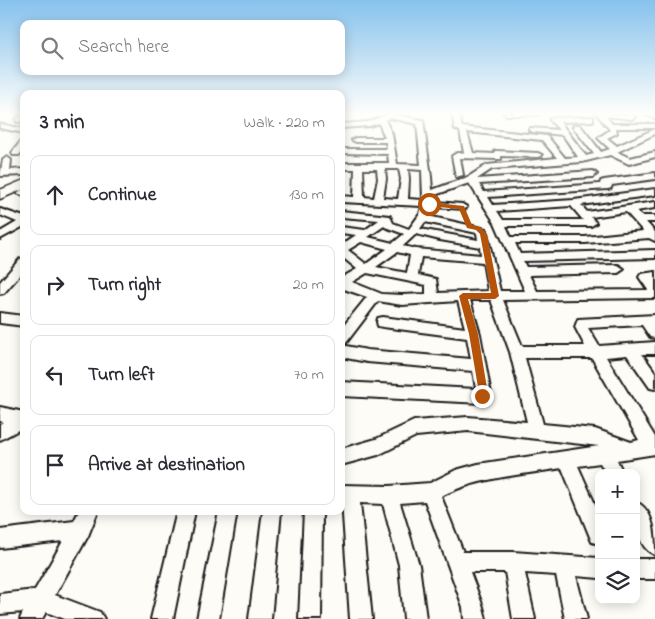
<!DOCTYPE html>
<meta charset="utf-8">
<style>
body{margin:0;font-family:"Indie Flower",sans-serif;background:#f7f7f7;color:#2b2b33}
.controls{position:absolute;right:15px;bottom:15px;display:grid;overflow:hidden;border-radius:10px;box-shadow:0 2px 12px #0003}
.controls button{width:45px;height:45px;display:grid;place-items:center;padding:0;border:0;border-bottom:1px solid #e1e1e2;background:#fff;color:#2b2b33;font:25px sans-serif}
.stop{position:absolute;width:15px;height:15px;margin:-11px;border:4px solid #b45309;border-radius:50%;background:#fff}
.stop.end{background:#b45309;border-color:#fff;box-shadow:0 1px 5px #0008}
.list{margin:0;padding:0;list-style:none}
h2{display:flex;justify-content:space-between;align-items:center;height:65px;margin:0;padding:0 20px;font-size:21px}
h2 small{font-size:16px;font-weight:400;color:#7c7c81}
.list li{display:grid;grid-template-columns:32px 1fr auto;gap:15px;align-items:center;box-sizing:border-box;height:80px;margin:0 10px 10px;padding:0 10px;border:1px solid #e1e1e2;border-radius:10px}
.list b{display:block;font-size:19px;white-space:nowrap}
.list em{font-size:16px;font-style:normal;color:#7c7c81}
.icon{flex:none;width:28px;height:28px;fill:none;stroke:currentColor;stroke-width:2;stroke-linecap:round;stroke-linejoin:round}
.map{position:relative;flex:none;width:655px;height:619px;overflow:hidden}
.search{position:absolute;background:#fff;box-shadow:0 2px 12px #0003;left:20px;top:20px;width:325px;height:55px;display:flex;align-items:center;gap:12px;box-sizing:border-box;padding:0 18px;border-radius:10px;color:#7c7c81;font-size:19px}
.panel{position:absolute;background:#fff;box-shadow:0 2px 12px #0003;left:20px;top:90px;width:325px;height:425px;border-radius:10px}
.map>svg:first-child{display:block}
</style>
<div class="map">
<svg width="655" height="619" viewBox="0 0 655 619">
<rect width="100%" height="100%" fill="#fdfcf7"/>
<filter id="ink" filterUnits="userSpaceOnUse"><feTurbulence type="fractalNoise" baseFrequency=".02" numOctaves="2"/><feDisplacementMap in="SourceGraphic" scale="10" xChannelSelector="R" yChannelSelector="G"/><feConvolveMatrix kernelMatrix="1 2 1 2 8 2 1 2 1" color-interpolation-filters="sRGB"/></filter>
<g filter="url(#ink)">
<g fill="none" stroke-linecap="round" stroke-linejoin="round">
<defs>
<g id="minor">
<path d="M452 113H458L462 127 547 136 565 158 578 157 563 135 533 132 529 130 530 128 559 130 550 120 551 118 593 117V121H590L560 122 586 156 594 154 573 127 574 125H580L601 152 610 149 598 138 610 130 596 113 632 115 636 117 632 119 606 116 612 124H655V128H616L617 133 607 138 617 146 655 129V134L617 152 630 158 655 152V157L629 164 610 155 582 162 492 169 477 179 593 171 597 174 593 177 479 184 484 192 600 184 601 181 604 180 655 173V179L612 185 611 188 608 189 488 197 493 205 574 200 655 189V195L581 205 587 212 655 202V208L636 211 641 216H655V222H646L655 232V241L649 238 585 243H515L520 254 655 250V258L523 261 526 267 618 265 624 269 618 273 529 275 537 291 648 290 639 277 641 274 655 272V298L503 300 522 346H585L575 327 578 319 655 315V338L650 337 642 325 588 328 599 346 655 342V354H642L655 372V389L650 388 627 355 606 357 655 437V454L617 460 623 473H606L600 463 578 466 599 513V544L592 542 562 468C522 475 478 477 441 496L463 552H513L599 558V578L576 576 587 619H565L556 575 525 573 535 619H513L505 572H470L483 607 486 619H464L463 607 425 501 400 503 419 565 426 619H404L399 565 383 504 360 503 372 619H350L341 485 389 486 430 483 456 470 478 464 599 446 468 431 416 436 378 455 341 465V449L376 439 414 421 468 417 527 422 510 352 491 300H470L480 334 491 394 487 401 482 403 341 396V382L476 389 473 371 367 362 341 357V345L367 350 471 359 467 338 383 327 378 326 377 322 378 318 383 317 465 328 458 301 402 305 378 301 346 343 341 344V329L367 297 341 288V278L357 269 341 256V245L356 235 341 233V227L365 230 379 220 341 217V211L390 216 393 223 409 229 420 214 422 206 341 202V196L354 197 355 169H341V163H389L388 154 341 153V149H387L386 142H356L352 140 356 138H385L379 123 369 126 341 128V124L368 122 389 114 423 120 431 177 432 190 468 177 487 165 557 158 542 140 467 132 473 153 495 154V151H498L538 153 542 155 538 157 501 156V159H498L460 158 463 175 456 177 452 156 457 153H464L460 131 455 129ZM390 118 417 124 421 165 397 164 392 134 385 120ZM363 169H377L378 179 374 198 364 197ZM385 169H399L401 179 398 199 383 198 386 179ZM408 169 422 170 423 200 408 199 409 179ZM469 183 495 223 525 291H500L486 229 428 216 431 207 465 209 467 207 462 204 435 202 432 196ZM571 206 583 220H503L497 211ZM626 212 643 231 585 237H511L506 226H591L596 223 591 217ZM425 222 477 233 478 240 420 229ZM384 226 385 227 404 234 393 243 368 237ZM416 234 440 240 480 247 481 255 416 249 403 246ZM361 242 387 249 366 264 348 250ZM397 252 410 255 407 273 376 267ZM421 257 483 262 488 291 438 293 436 279 418 275ZM367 273 426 285V294L402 295 382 294 352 282ZM525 358H592L639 440 631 442 595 429 543 424Z"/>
<polygon points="503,113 542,113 538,115 507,115"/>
<polygon points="642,113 655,114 655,118 644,114"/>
<polygon points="21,115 24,115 24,121 17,122 16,120"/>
<polygon points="0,124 24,129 24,133 0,128"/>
<polygon points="21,141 24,141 24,149 19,155 13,155 12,153"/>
<polygon points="7,157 11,160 10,170 24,169 24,175 0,176 3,160"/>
<polygon points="22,190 24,190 24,196 17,193"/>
<polygon points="0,209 24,217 24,226 0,239 0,232 17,222 0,215"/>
<polygon points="24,258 24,270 4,293 0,294 0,282 20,259"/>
<polygon points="0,313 24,316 24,326 0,323"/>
<polygon points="0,407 24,412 24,427 0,440 0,424 3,422 0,421"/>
<path d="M636 502C655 510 655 537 655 555 635 546 636 520 636 502Z"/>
<polygon points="79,511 98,511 88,536 55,595 100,612 104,619 65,619 46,612 42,619 20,619 23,612 0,614 0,594 35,590 63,541 0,548 0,530 74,521"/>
<polygon points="177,511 195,511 173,619 151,619"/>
<polygon points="219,511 237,511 219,619 197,619"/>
<polygon points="263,511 281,511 271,619 249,619"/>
<polygon points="304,511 322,511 321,619 299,619"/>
<rect x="636" y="559" width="19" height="20"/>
</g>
<polygon id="secondary" points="24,180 24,189 0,199 0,190"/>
</defs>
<use href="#minor" stroke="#1c1c1c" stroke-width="4"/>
<use href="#secondary" stroke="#1c1c1c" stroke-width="3"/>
<use href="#minor" fill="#fdfcf7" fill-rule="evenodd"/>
<use href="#secondary" fill="#fdfcf7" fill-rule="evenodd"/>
</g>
</g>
<linearGradient id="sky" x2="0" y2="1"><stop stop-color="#86c2ed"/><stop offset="0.57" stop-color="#fefefb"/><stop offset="1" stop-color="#fefefb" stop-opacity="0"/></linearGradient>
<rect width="655" height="199" fill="url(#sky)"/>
<polygon fill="#b45309" points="427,202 464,206 472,225 480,227 487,234 499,296 495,299 468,299 478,334 488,394 482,400 477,396 479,393 469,334 459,296 463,293 491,293 480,234 476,230 467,228 459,209 429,206"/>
</svg>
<div class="controls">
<button>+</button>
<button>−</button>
<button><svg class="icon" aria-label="layers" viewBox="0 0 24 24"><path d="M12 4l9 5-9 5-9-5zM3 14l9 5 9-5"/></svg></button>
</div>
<div class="stop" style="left:429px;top:204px"></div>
<div class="stop end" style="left:482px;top:396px"></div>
<div class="search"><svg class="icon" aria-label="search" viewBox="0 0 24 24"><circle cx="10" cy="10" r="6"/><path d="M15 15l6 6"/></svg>Search here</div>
<section class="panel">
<h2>3 min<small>Walk · 220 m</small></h2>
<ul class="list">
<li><svg class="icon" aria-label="ahead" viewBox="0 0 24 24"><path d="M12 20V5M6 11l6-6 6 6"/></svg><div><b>Continue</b></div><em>130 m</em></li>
<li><svg class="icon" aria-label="right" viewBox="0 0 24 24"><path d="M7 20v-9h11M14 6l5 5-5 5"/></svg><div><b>Turn right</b></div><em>20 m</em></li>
<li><svg class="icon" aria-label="left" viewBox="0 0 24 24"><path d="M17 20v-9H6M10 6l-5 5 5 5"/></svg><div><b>Turn left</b></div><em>70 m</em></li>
<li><svg class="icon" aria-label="arrive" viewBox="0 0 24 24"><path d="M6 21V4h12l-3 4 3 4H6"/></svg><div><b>Arrive at destination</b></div></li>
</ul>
</section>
</div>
